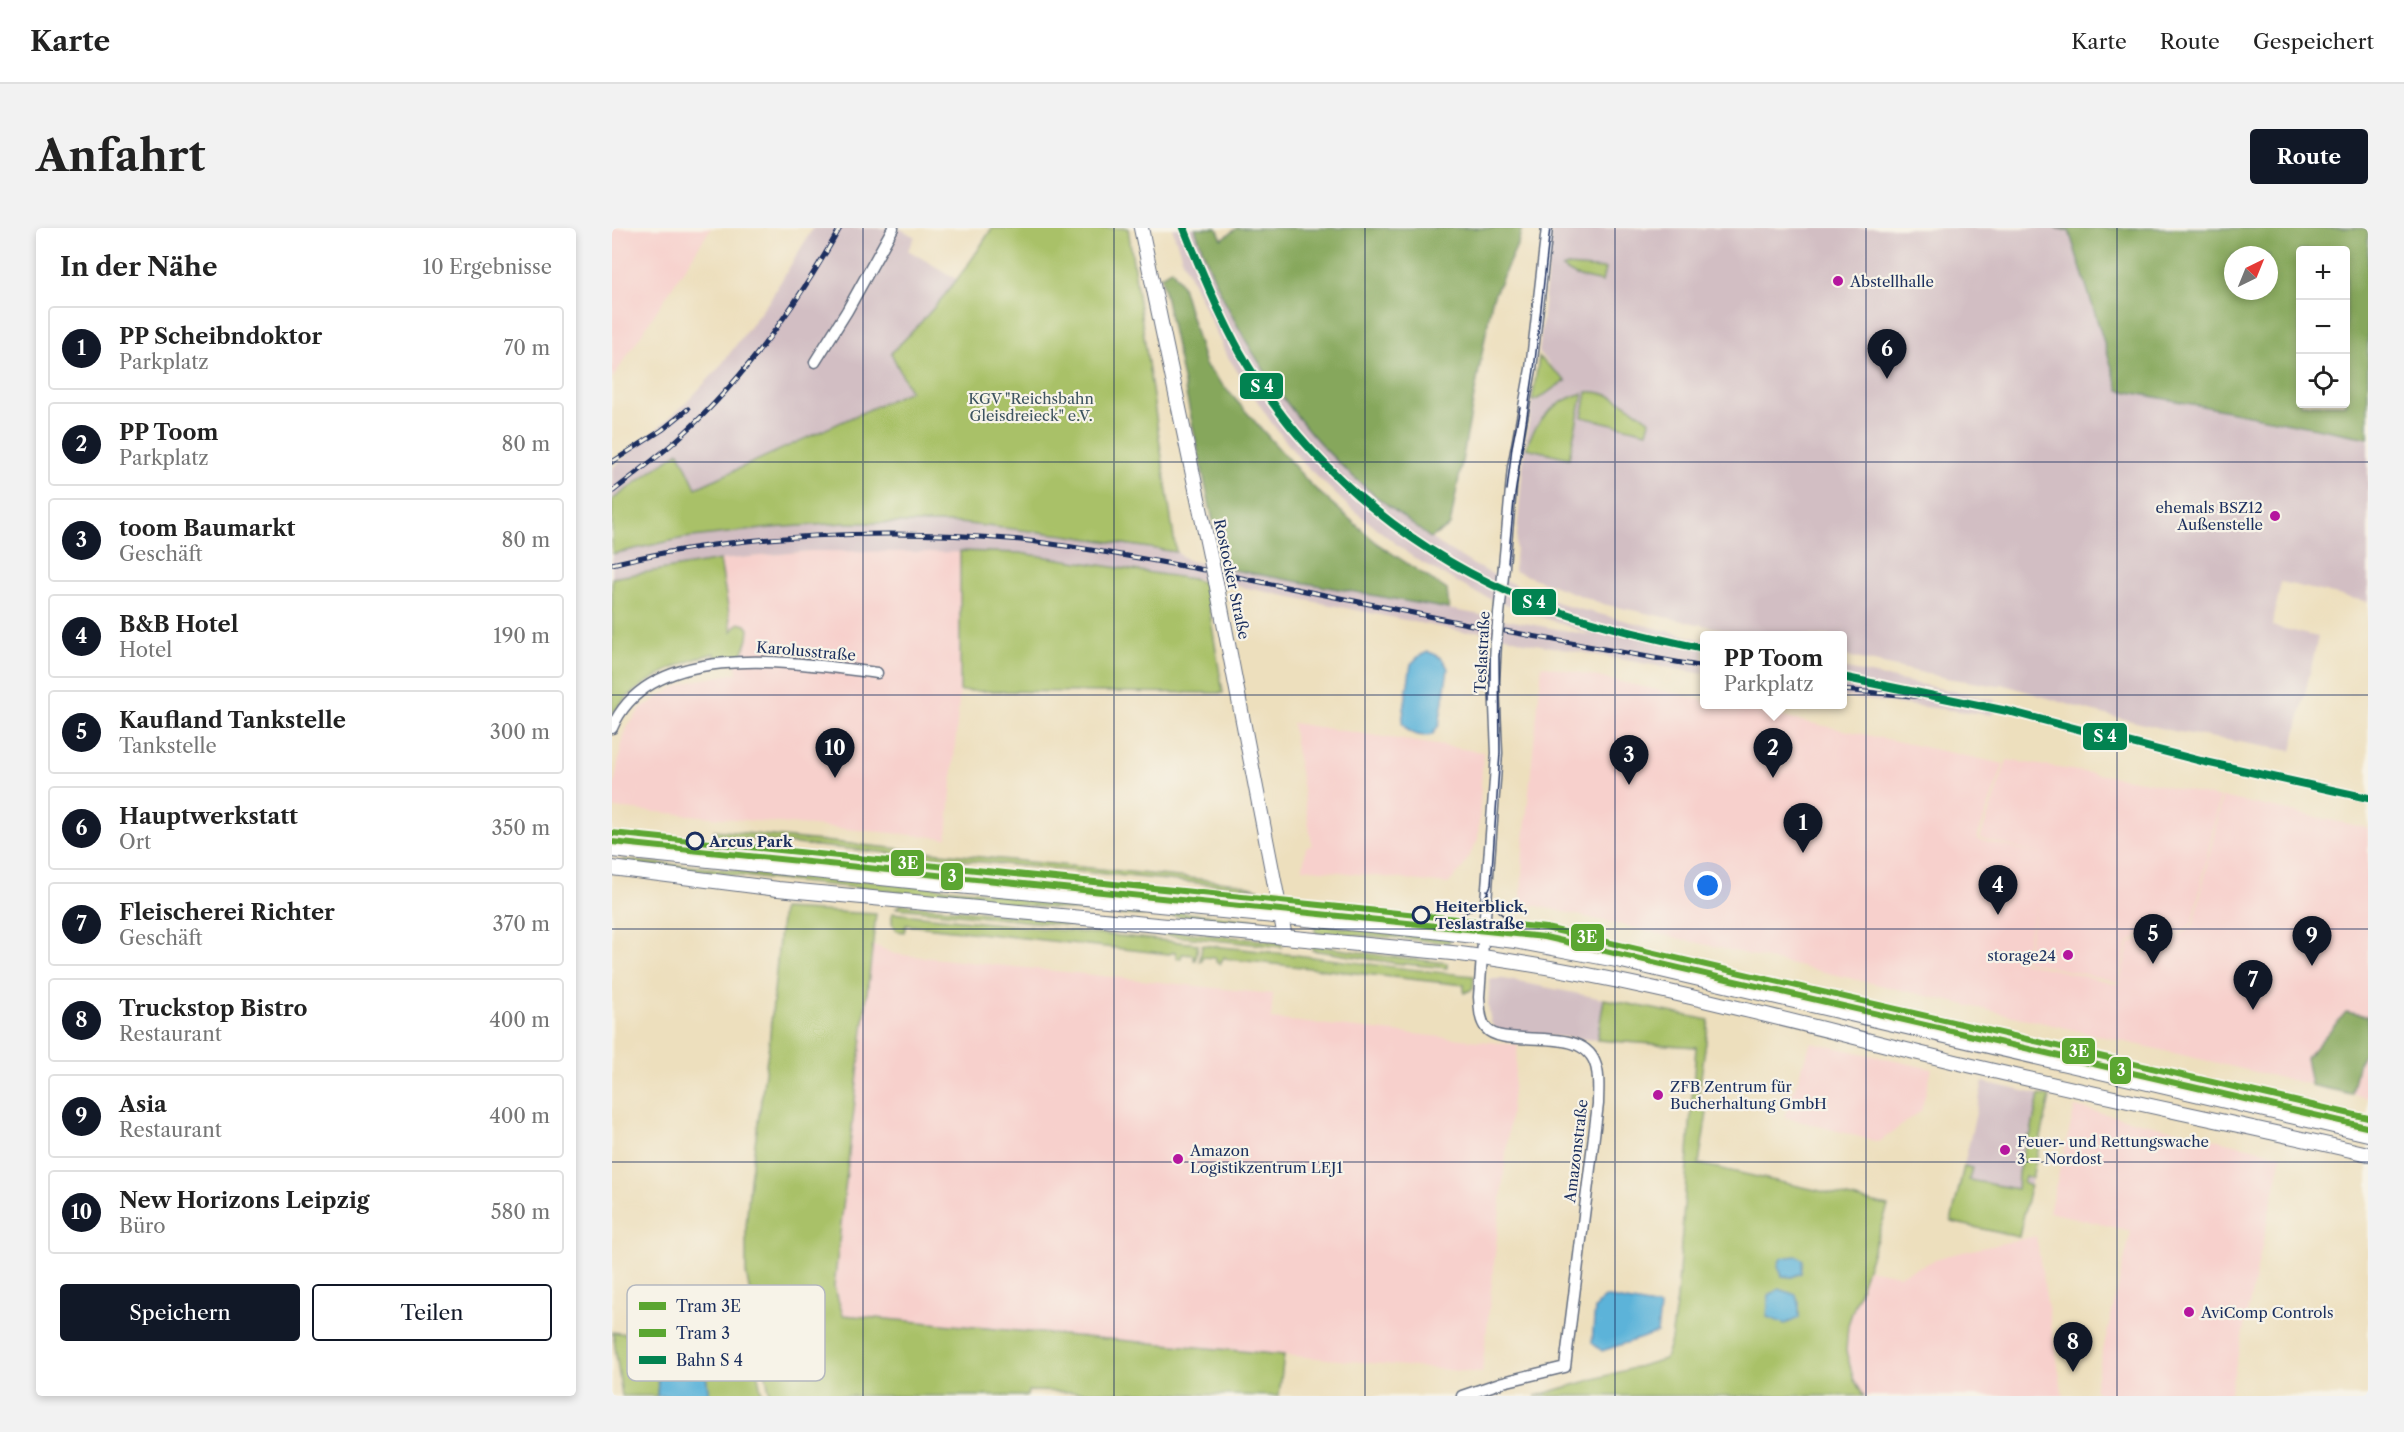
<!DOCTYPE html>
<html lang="de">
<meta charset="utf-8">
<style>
body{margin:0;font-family:"Libre Caslon Text",serif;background:#f2f2f2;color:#222}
.controls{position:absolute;right:18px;top:18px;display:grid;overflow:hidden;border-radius:6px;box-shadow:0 3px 9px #0003}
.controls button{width:54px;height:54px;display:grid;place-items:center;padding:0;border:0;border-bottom:2px solid #e0e0e0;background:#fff;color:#222;font:30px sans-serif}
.compass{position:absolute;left:1612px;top:18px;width:54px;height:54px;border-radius:50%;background:#fff;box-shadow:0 3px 9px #0003;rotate:43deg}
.you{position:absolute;left:1096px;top:658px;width:21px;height:21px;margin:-15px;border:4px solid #fff;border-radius:50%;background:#1a73e8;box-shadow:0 0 0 9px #1a73e833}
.badge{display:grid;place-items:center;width:39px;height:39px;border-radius:50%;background:#111827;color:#fff;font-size:20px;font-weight:700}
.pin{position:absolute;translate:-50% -50px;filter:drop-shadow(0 2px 3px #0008)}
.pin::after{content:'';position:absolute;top:32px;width:21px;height:18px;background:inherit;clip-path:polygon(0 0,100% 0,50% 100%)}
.popup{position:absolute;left:1088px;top:403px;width:147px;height:78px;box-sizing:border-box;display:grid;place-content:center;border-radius:6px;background:#fff;filter:drop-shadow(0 2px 4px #0005);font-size:20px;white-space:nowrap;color:#767676}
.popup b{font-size:22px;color:#222}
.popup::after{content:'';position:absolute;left:50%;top:100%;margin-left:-12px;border:12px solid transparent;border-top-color:#fff}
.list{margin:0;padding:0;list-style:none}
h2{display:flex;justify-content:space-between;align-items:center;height:78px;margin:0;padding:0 24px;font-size:26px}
h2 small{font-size:20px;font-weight:400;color:#767676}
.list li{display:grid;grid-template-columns:39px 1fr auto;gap:18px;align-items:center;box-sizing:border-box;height:84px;margin:0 12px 12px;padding:0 12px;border:2px solid #e0e0e0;border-radius:6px}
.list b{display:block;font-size:22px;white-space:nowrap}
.list p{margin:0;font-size:20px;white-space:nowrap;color:#767676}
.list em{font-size:20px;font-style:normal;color:#767676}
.actions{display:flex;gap:12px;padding:18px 24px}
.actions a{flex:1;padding:14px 0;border:2px solid #111827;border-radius:6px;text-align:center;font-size:21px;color:#111827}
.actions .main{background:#111827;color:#fff}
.icon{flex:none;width:33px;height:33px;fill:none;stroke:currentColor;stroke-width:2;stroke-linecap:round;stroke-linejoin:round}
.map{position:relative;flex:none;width:1756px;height:1168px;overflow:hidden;border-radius:6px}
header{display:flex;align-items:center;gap:36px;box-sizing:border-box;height:84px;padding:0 30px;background:#fff;border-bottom:2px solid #e0e0e0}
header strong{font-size:28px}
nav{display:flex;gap:33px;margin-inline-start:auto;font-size:21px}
.intro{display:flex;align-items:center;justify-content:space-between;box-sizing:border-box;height:144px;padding:0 36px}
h1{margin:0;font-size:42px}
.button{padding:15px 27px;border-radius:6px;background:#111827;color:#fff;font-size:21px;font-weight:700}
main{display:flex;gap:36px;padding:0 36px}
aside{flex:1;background:#fff;border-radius:6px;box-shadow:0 3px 9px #0003}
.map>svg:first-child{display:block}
</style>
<header>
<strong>Karte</strong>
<nav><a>Karte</a><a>Route</a><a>Gespeichert</a></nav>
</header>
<div class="intro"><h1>Anfahrt</h1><a class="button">Route</a></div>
<main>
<aside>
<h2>In der Nähe<small>10 Ergebnisse</small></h2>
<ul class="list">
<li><span class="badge">1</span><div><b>PP Scheibndoktor</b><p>Parkplatz</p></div><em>70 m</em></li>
<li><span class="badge">2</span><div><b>PP Toom</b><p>Parkplatz</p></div><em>80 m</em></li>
<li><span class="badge">3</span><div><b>toom Baumarkt</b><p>Geschäft</p></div><em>80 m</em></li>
<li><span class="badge">4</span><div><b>B&amp;B Hotel</b><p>Hotel</p></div><em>190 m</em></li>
<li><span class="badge">5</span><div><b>Kaufland Tankstelle</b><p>Tankstelle</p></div><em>300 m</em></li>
<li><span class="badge">6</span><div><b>Hauptwerkstatt</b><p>Ort</p></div><em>350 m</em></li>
<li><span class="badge">7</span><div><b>Fleischerei Richter</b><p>Geschäft</p></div><em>370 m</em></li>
<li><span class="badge">8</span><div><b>Truckstop Bistro</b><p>Restaurant</p></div><em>400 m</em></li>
<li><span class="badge">9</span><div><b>Asia</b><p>Restaurant</p></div><em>400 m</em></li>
<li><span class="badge">10</span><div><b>New Horizons Leipzig</b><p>Büro</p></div><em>580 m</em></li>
</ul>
<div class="actions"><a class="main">Speichern</a><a>Teilen</a></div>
</aside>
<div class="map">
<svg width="1756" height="1168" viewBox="0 0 1756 1168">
<rect width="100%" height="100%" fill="#f7f3e8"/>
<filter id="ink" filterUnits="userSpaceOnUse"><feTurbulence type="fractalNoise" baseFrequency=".0167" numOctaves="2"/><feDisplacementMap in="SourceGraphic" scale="12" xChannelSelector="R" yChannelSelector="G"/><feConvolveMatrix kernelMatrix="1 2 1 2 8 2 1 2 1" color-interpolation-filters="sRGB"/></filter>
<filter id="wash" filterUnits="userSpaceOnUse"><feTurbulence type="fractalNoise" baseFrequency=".008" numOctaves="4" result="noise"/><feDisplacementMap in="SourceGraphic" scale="24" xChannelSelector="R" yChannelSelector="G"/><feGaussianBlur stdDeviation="1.35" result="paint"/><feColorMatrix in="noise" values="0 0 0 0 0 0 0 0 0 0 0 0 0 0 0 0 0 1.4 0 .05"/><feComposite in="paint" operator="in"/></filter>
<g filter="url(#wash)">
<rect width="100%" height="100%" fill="#eddfbd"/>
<g fill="#f7d0cc">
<polygon points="0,0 99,0 0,151"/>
<polygon points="198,323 348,323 348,463 335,610 0,580 0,568 10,514 15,500 29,480 62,460 81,453 125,445 108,332"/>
<polygon points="930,437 1092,472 1092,476 1114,477 1392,536 1365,611 1431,627 1368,610 1395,532 1536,554 1608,570 1581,695 1557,714 1530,706 1516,715 1506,754 1413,733 1426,670 1411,734 1507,756 1517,716 1530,708 1557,715 1582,696 1610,569 1756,600 1756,870 909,674 911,621"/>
<polygon points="680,495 871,524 866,612 850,641 836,656 691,640 694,619 700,617"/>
<polygon points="260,718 265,718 282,726 661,766 659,791 906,817 870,1145 231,1087 222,1059"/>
<polygon points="1199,814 1320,841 1309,883 1267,914 1172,889"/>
<polygon points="1463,879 1670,927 1617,1168 1489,1168 1482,1161 1519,1003 1437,984"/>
<polygon points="1424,1008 1451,1168 1252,1168 1242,1152 1234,1123 1236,1097 1256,1041 1287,1047 1333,1028"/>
</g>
<g fill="#d2bec3">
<polygon points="201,0 287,0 303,9 296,22 346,52 316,89 298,163 84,260 67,224 0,272 0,240 73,176 106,141 157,73"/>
<polygon points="560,0 583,0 591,23 613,72 637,117 682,182 711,217 752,258 818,310 862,337 913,362 955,378 1092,412 1092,446 912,414 893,408 863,403 852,404 591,351 580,351 408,325 198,323 108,332 0,350 0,326 72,310 159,300 232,295 347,295 453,307 564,324 577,333 983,408 866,366 802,330 735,277 691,235 661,197 614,126 571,33"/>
<polygon points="940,0 1443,0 1457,3 1507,162 1756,210 1756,374 1669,354 1660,398 1706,409 1680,523 1561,503 1478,483 1390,456 1386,458 1334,450 1230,427 1230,408 1138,407 991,376 902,343 912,225 920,173 926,172 941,158 953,153 927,125"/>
<polygon points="1230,440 1383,472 1380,487 1230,469"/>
<polygon points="878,751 892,751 992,771 985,812 886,804 879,795 876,778"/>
<polygon points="1371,854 1438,869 1407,1009 1339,994"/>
</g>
<g fill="#a9c167" stroke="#627862" stroke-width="1.5">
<path d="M380 0H516L564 324 453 307 347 295H232L159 300 72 310 0 326V272L67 224 84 260 298 163 279 125C318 87 352 47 380 0Z"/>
<polygon points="955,38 993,41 990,54 964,48 950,40"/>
<path d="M927 129 954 153C941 158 931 171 920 173Z"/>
<path d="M975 164C999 162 1019 180 1038 193L1035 204 970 189Z"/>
<path d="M971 165 957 230 914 220C924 191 942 173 971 165Z"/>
<polygon points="348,323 408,325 580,351 593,355 611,465 348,463"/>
<path d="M108 332 120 403 127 395 134 397 137 401 136 411 130 427 103 430V425C66 435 23 455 0 486V350Z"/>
<polygon points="102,602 626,655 648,661 102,608"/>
<polygon points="112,619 649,673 639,678 629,678 112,625"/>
<polygon points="11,632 130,643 167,643 653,693 641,696 552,687 507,687 13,636 10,635"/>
<polygon points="289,676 669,714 670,719 284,680"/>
<polygon points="170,681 264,686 222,1059 231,1087 672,1127 667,1168 416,1163 415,1168 158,1168 134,1045 134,999 138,951 157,816"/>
<polygon points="280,685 586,716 584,732 582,732 582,727 570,726 569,730 566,731 563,724 557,726 294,697 292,704 285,703 280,696"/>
<polygon points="703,696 838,710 837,715 775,709 706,706 703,704"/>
<path d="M590 717C681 725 771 739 862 748L861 761 852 765V757L616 731 612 729 608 736 604 734V730L591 729 590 733H588Z"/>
<polygon points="700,717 773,728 835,735 835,740 783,735 700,722"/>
<polygon points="992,771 1097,792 1086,870 1095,885 1087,936 1276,978 1236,1097 1234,1123 1242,1152 1252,1168 923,1168 1053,1131 1059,1112 1065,1070 1084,819 985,812"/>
<polygon points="1427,867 1438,869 1420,950 1413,948 1411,955 1418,958 1407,1009 1339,994 1352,938 1360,940 1357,952 1405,961 1406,945 1415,908 1418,909"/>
<polygon points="105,1098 137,1102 150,1168 97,1168 90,1122 69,1124 68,1113 57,1138 47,1141 45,1168 10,1168 1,1104 16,1106"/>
</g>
<g fill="#86a75c" stroke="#506b5d" stroke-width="1.5" fill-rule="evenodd">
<path d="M583 0H605L610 11 625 0H910L906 15 880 72 838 298 818 310C797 293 774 277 753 259 677 195 614 94 583 0Z"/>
<path d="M1443 0H1756V210L1507 162 1457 3ZM1734 22V176H1688V22ZM1621 27H1657V63H1621Z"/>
<polygon points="560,41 570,58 593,137 699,257 766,316 835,362 837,381 611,340 549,48"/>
<polygon points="1734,784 1756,788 1756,821 1747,833 1740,866 1699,857 1694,830"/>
</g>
<g fill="#5cb3d9" stroke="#3c719c" stroke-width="1.5">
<path d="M816 424C827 427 832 431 836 441L827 497 820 507C806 509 798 507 790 495L799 436 807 428Z"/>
<polygon points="1185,1028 1191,1032 1189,1045 1180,1049 1170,1048 1166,1038 1169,1030"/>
<polygon points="1167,1061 1184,1067 1187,1074 1187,1090 1173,1096 1155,1089 1157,1067"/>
<polygon points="993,1069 1048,1079 1045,1105 990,1123 980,1115 983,1080"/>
<polygon points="68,1112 69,1124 90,1121 97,1168 45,1168 47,1141 57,1137 55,1114"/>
</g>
</g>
<g filter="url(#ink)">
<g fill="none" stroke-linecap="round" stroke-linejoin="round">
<defs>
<g id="minor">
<polyline points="203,134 235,83 281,0"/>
<polyline points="892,338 901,239 919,141 935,0"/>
<path d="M0 500C39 409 188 435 265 445"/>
<path d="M850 1168 891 1154 953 1139 986 876C986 863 988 847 983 835 969 795 891 822 874 800 867 791 868 779 867 769L885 525 882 454 884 415"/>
</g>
<g id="major">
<polyline points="529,0 600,337"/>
<polyline points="604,354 673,709"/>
<polyline points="0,622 346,658 821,703 903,713 1010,733 1756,906"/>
<path d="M0 640 166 661 840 725C1003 745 1160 789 1319 828 1464 864 1611 892 1756 926"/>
</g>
</defs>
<use href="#minor" stroke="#646d7f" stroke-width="13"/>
<use href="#major" stroke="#646d7f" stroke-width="16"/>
<use href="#minor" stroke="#fff" stroke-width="10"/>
<use href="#major" stroke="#fff" stroke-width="14"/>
<g stroke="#1b2f5e" stroke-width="1.5">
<polyline points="895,262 900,219 908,179"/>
<polyline points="878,474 878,429"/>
<path d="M875 662C879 682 891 689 909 697"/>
<path d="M839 689C860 685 871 677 879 657L888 525 887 428 902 273 922 142 938 0"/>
</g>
<defs>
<g id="rail">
<polyline points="0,234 50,202 76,181"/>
<path d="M0 264C23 246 46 229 68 209 133 150 185 77 228 0"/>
<path d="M0 336C127 305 278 300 409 312 470 319 532 331 593 342"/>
<polyline points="610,346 875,400"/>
<polyline points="893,403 1092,439"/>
<polyline points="1230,462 1311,469 1381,480"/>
</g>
</defs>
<use href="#rail" stroke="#1b2f5e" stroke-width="5"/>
<use href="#rail" stroke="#f7f3e8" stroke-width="3" stroke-dasharray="9" stroke-linecap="butt"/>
<defs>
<polyline id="minor-bridge" points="884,415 892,338"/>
<polyline id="major-bridge" points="600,337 604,354"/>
</defs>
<use href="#minor-bridge" stroke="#646d7f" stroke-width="13" stroke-linecap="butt"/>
<use href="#major-bridge" stroke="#646d7f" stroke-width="16" stroke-linecap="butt"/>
<use href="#minor-bridge" stroke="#fff" stroke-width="10"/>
<use href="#major-bridge" stroke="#fff" stroke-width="14"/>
<defs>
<g id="rail-1">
<path d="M572 0C589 43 606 84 628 124 696 244 813 337 942 382 991 399 1041 410 1092 421"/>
<polyline points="1230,449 1400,484 1589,533 1756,570"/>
</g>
</defs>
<use href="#rail-1" stroke="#f7f3e8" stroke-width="12"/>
<use href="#rail-1" stroke="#028351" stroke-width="8"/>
<defs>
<polyline id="tram-1" points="0,605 934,700 1756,890"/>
<polyline id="tram-2" points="0,614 933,709 1754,899"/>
</defs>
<use href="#tram-1" stroke="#f7f3e8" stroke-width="10"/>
<use href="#tram-2" stroke="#f7f3e8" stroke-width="10"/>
<use href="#tram-1" stroke="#5ba631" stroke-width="6"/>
<use href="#tram-2" stroke="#5ba631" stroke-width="6"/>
</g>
</g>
<path fill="none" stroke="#1b2f5e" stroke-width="1.5" stroke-opacity="0.55" d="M251 0V1168M502 0V1168M753 0V1168M1003 0V1168M1254 0V1168M1505 0V1168M0 234H1756M0 467H1756M0 701H1756M0 934H1756"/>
<g fill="#b5179e" stroke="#f7f3e8" stroke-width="2">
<circle cx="1226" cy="53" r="6"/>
<circle cx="1663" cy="288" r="6"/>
<circle cx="1456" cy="727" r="6"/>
<circle cx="1046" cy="867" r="6"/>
<circle cx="1393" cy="922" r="6"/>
<circle cx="566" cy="931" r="6"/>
<circle cx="1577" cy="1084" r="6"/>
</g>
<g fill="#f7f3e8" stroke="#1b2f5e" stroke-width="3">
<circle cx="83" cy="613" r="8"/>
<circle cx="809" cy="687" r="8"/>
</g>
<g text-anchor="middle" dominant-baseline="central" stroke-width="4.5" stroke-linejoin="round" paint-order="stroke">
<g font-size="15" fill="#1b2f5e" stroke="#f7f3e8" text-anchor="start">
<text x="1238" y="53">Abstellhalle</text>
<text x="1651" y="279" text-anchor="end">ehemals BSZ12<tspan x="1651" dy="17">Außenstelle</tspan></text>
<text x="1444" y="727" text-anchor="end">storage24</text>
<text x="1058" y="858">ZFB Zentrum für<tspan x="1058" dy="17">Bucherhaltung GmbH</tspan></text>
<text x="1405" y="913">Feuer- und Rettungswache<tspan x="1405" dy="17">3 – Nordost</tspan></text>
<text x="578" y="922">Amazon<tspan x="578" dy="17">Logistikzentrum LEJ1</tspan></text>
<text x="1589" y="1084">AviComp Controls</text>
</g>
<g font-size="15" fill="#3e5460" stroke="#f7f3e8">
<text x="419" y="170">KGV "Reichsbahn<tspan x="419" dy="17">Gleisdreieck" e.V.</tspan></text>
</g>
<g font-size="15" fill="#1b2f5e" stroke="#f7f3e8">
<text transform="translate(620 351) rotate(78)">Rostocker Straße</text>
<text transform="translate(194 423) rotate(5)">Karolusstraße</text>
<text transform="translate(870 424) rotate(-87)">Teslastraße</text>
<text transform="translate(964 923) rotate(-83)">Amazonstraße</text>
</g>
<g font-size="15" font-weight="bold" fill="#1b2f5e" stroke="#f7f3e8" text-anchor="start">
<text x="97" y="613">Arcus Park</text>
<text x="823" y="678">Heiterblick,<tspan x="823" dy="17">Teslastraße</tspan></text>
</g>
</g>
<rect x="15" y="1057" width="198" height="96" rx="9" fill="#f7f3e8" stroke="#b5b8bf" stroke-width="1.5"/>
<rect x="27" y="1074" width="27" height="8" fill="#5ba631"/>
<rect x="27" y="1101" width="27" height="8" fill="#5ba631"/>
<rect x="27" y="1128" width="27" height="8" fill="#028351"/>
<g font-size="16" fill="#1b2f5e">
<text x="64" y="1084">Tram 3E</text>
<text x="64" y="1111">Tram 3</text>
<text x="64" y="1138">Bahn S 4</text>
</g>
<g stroke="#f7f3e8" stroke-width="2">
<rect x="627" y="144" width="45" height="28" rx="6" fill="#028351"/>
<rect x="899" y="360" width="46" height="28" rx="6" fill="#028351"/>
<rect x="1470" y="494" width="46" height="29" rx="6" fill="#028351"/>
<rect x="278" y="621" width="35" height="28" rx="6" fill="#5ba631"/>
<rect x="328" y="634" width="24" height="29" rx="6" fill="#5ba631"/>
<rect x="958" y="695" width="35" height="29" rx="6" fill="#5ba631"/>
<rect x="1449" y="809" width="35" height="28" rx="6" fill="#5ba631"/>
<rect x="1497" y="828" width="23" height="29" rx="6" fill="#5ba631"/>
</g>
<g font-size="16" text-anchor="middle" font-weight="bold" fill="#fff">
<text x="650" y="164">S 4</text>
<text x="922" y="380">S 4</text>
<text x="1493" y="514">S 4</text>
<text x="296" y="641">3E</text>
<text x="340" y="654">3</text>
<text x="975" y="715">3E</text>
<text x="1467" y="829">3E</text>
<text x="1509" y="848">3</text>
</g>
</svg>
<div class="controls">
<button>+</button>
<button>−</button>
<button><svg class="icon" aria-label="locate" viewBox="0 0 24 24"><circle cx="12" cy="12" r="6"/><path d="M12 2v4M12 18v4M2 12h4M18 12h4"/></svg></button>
</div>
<svg class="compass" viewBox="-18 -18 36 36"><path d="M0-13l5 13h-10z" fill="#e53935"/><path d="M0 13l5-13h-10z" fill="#767676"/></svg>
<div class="you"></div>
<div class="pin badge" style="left:1191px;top:625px">1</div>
<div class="pin badge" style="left:1161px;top:550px">2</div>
<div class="popup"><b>PP Toom</b>Parkplatz</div>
<div class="pin badge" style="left:1017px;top:557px">3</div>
<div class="pin badge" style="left:1386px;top:687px">4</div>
<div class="pin badge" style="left:1541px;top:736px">5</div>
<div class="pin badge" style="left:1275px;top:151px">6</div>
<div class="pin badge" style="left:1641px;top:782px">7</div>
<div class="pin badge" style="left:1461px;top:1144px">8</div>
<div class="pin badge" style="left:1700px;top:738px">9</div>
<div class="pin badge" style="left:223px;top:550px">10</div>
</div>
</main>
